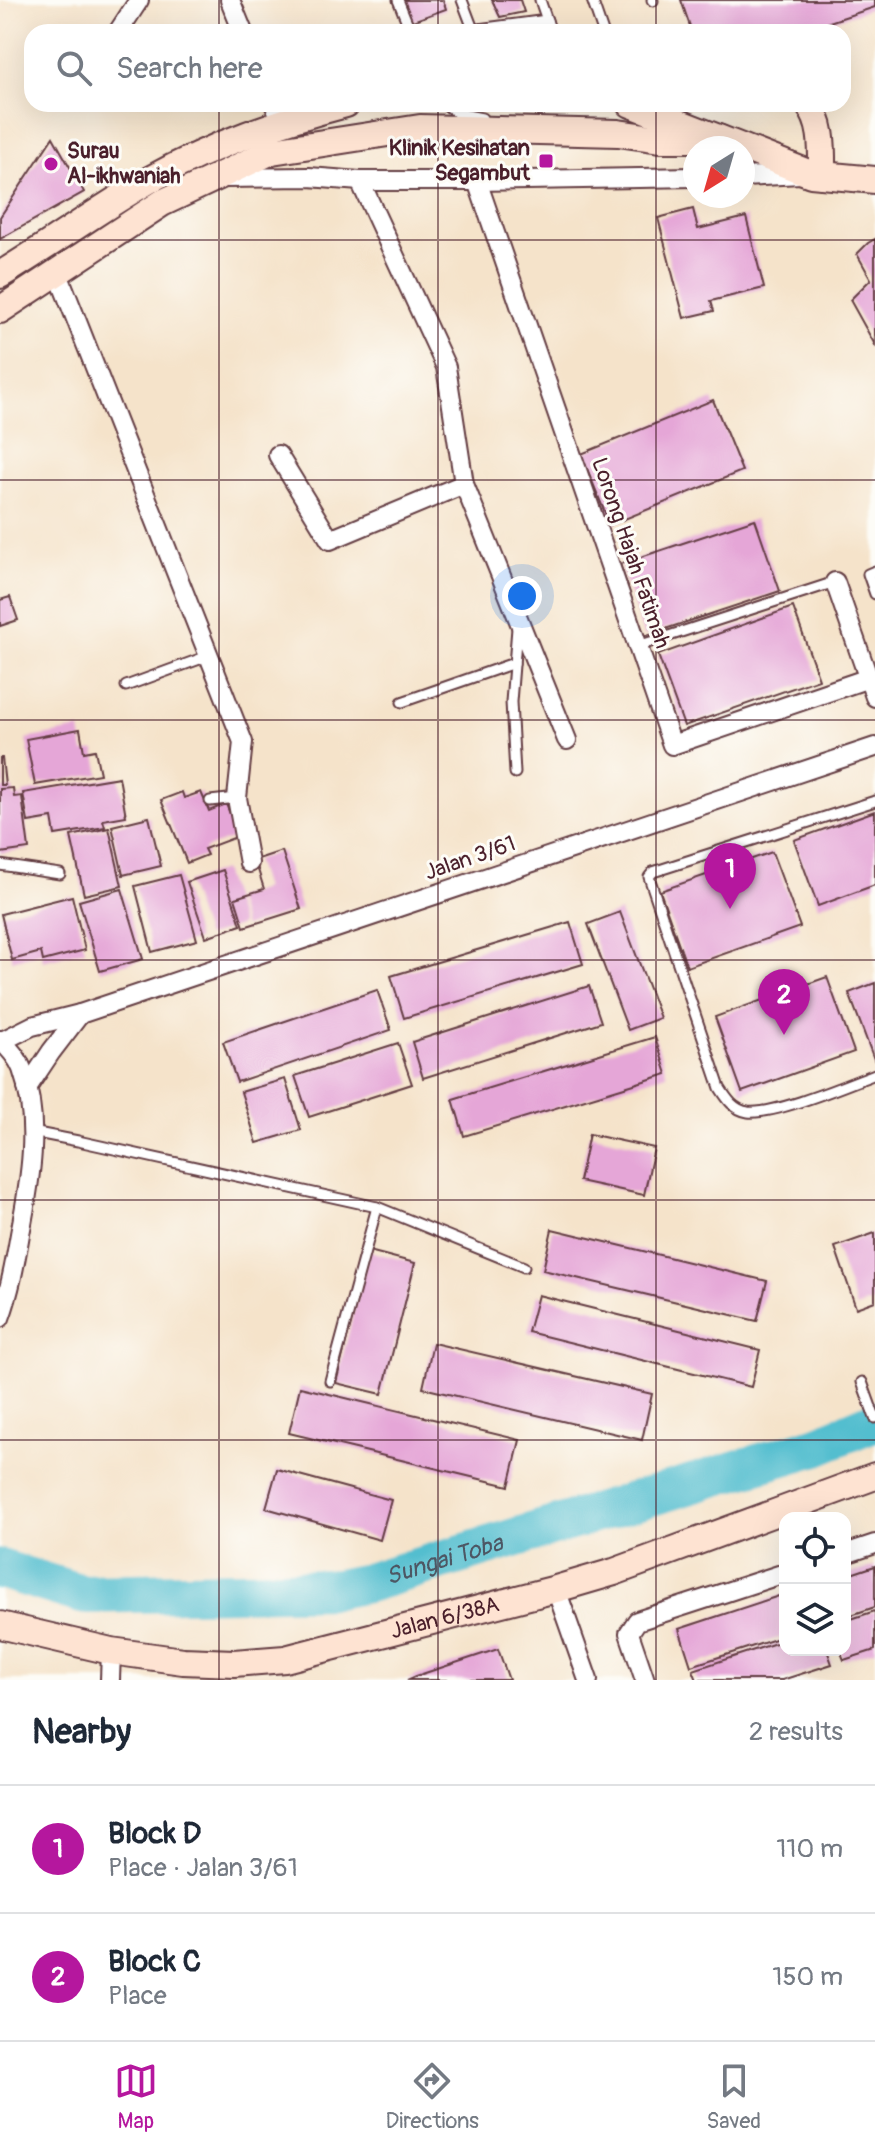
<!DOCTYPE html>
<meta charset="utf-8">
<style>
body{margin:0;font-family:Pangolin,sans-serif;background:#f6f6f7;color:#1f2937}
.controls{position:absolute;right:24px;bottom:24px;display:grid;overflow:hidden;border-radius:16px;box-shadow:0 8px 32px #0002}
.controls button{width:72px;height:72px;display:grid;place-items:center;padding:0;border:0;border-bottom:2px solid #e0e1e3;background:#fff;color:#1f2937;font:40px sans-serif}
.compass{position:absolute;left:683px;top:136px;width:72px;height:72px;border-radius:50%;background:#fff;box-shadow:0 8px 32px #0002;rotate:217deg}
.you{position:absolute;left:522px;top:596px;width:28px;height:28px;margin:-20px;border:6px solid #fff;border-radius:50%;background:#1a73e8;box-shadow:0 0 0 12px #1a73e833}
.badge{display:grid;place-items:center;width:52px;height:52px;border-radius:50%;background:#b5179e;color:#fff;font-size:26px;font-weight:700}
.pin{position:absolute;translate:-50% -66px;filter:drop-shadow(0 2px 4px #0008)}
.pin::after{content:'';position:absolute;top:42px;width:28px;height:24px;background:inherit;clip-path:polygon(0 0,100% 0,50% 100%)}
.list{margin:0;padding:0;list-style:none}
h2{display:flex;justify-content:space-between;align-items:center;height:104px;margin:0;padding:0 32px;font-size:34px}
h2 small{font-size:26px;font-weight:400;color:#747a83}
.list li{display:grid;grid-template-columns:52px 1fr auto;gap:24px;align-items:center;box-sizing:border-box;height:128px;padding:0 32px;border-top:2px solid #e0e1e3}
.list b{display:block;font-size:30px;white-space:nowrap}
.list p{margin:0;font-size:26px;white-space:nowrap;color:#747a83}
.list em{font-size:26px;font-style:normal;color:#747a83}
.icon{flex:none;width:44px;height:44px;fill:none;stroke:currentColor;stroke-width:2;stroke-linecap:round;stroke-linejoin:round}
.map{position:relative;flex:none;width:875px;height:1680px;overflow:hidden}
.search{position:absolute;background:#fff;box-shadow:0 8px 32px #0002;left:24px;right:24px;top:24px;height:88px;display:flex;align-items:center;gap:20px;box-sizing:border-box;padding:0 28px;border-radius:24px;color:#747a83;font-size:30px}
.sheet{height:360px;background:#fff}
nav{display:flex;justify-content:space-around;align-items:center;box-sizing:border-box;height:112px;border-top:2px solid #e0e1e3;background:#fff;font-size:22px;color:#747a83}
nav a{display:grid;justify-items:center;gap:4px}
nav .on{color:#b5179e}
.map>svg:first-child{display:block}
</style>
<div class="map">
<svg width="875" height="1680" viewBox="0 0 875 1680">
<rect width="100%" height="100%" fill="#fdfcf7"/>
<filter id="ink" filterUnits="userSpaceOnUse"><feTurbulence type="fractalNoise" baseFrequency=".0125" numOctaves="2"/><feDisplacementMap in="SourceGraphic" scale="16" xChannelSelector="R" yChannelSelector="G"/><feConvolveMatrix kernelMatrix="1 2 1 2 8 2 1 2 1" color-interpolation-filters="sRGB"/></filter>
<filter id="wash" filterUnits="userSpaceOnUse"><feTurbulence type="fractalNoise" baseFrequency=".006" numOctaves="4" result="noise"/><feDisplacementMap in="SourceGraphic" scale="32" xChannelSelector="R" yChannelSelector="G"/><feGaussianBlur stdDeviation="1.8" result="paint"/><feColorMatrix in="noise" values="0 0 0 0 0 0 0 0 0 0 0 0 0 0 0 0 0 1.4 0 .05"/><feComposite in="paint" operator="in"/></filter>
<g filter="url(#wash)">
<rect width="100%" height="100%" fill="#f5e3ca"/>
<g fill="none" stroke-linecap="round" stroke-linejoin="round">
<path stroke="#53becf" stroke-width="40" id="s1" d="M0 1569 82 1594 337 1589 367 1583 816 1446 875 1421"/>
</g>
<g id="blocks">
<g fill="#e5a6d7">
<polygon points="402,0 443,0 446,9 410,22"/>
<polygon points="492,0 520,0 524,12 500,17"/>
<polygon points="681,0 875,0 875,7 799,32 692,32"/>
<polygon points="53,137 84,192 0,239 0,217"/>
<polygon points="693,209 698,229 746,217 764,288 711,301 714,311 684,318 658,218"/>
<polygon points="875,239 875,345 850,300 871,279 857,254 868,243"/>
<polygon points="713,400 742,471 610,525 581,454"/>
<polygon points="755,519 780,591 644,636 620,564"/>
<polygon points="10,597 18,620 0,626 0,600"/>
<polygon points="793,607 819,679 684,726 658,655"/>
<polygon points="80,729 84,752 95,750 100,774 35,785 26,739"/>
<polygon points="0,758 2,758 5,785 0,785"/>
<polygon points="119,777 126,816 103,820 105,827 55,835 52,818 28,822 23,793"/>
<polygon points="13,788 14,797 22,796 29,849 0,853 0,789"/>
<polygon points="182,792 184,798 201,792 209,811 226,804 239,836 204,849 207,855 187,863 161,800"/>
<polygon points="875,811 875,885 818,906 794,840"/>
<polygon points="149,817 161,866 123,875 112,826"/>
<polygon points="109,828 122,886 84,895 71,836"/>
<polygon points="282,851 301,909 244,927 235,898 264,889 255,860"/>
<polygon points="772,852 800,927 687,967 660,891"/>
<polygon points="223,870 241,925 206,937 187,882"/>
<polygon points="179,875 197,940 152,952 135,886"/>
<polygon points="122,889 143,959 100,971 79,901"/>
<polygon points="72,896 85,950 43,961 41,952 12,960 1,914"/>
<polygon points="620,912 660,1018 628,1030 588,924"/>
<polygon points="570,922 583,964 404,1018 391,976"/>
<polygon points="827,977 854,1052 742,1092 715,1017"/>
<polygon points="875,983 875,1062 849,993"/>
<polygon points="589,986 601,1022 423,1078 412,1042"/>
<polygon points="377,990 391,1030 237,1082 223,1042"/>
<polygon points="655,1037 667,1074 464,1136 453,1099"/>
<polygon points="398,1043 412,1084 309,1117 295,1076"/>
<polygon points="285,1079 301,1130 257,1143 241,1092"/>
<polygon points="589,1134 654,1148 644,1195 579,1181"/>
<polygon points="552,1229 767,1281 757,1321 543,1270"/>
<polygon points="875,1233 875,1301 856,1308 835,1247"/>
<polygon points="369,1251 415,1263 382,1394 336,1383"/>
<polygon points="538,1295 760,1350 751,1387 528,1332"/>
<polygon points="433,1343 652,1394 642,1440 423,1388"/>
<polygon points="300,1387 520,1440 509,1486 289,1433"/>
<polygon points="277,1469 391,1500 380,1540 266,1508"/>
<polygon points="875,1566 875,1607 845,1617 845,1576"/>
<polygon points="785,1594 785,1636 691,1666 679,1629"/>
<polygon points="875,1611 875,1650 844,1660 840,1650 845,1650 845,1621"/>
<polygon points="785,1640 785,1650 827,1650 832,1664 782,1680 697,1680 693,1670"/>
<polygon points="498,1649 509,1680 407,1680 416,1676"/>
</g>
</g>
</g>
<g filter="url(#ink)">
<use href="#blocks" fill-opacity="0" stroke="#643c43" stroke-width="2"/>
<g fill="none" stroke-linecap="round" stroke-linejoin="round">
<defs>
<g id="lane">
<polyline points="398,0 411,32"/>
<polyline points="462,0 473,29"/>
<polyline points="540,0 551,32"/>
<polyline points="592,0 603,32"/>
<polyline points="652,0 653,1"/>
<polyline points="455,32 547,20"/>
<polyline points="445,104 457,113 482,118"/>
<polyline points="875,571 868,574 875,594"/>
<polyline points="638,646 835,582"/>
<polyline points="126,686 208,656"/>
<polyline points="402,702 514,663"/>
<polyline points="515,773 511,702 517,628"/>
<polyline points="210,801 237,798"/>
<path d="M875 801 653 872 649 877 720 1088C727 1099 734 1110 748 1112 775 1115 846 1085 875 1074"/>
<polyline points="0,865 60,874"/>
<polyline points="32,1132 78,1141 377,1207 524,1267"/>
<polyline points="330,1381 377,1207"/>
<polyline points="862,1382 875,1418"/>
</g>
<g id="street">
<polyline points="230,0 243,32"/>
<polyline points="118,32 139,0"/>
<polyline points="274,104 283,120"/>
<polyline points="743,177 801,174"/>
<polyline points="224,178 309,177 360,181 477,181 695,177"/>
<polyline points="360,181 446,367 464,484 567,740"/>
<polyline points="477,181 672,745 869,678"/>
<polyline points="57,271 243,742 237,798 249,863"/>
<polyline points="278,455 330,540 464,484"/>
<polyline points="835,582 875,697"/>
<path d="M0 1040C9 1048 18 1058 22 1069 41 1122 30 1182 20 1234 15 1263 10 1291 0 1318"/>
<polyline points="2,1041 32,1026 80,1014 875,747"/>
<polyline points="27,1088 51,1052 80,1014"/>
<polyline points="845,1554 875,1544"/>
<polyline points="556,1589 588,1680"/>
<polyline points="110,1680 111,1651"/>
<polyline points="645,1680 629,1633 637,1621 785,1573"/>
</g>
<g id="secondary">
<polyline points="631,104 811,174 875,180"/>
<path d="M808 104C824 124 822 150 822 175"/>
<path d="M0 275C51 244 99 209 151 179 214 144 277 122 346 104"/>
<polyline points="0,310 162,203 272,151 420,128 618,133 660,139 720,139"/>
<path id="s2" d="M0 1625 111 1651 183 1661 234 1663 285 1659 556 1589 614 1572 875 1476"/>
</g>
</defs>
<use href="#lane" stroke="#643c43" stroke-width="13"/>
<use href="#street" stroke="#643c43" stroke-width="22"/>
<use href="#secondary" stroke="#643c43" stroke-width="30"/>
<use href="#lane" stroke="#fff" stroke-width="9"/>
<use href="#street" stroke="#fff" stroke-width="18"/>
<use href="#secondary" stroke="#fee3d2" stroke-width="26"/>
</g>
</g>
<path fill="none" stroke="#4a1f2b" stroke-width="2" stroke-opacity="0.55" d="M219 0V32M438 0V32M656 0V32M219 104V1680M438 104V1680M656 104V1680M0 240H875M0 480H875M0 720H875M0 960H875M0 1200H875M0 1440H875"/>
<g fill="#b5179e" stroke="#fdfcf7" stroke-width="3">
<rect x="538" y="153" width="16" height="16" rx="4"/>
<circle cx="51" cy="164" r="8"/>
</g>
<g text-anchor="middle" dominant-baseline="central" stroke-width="6" stroke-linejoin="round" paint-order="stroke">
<g font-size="22" font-weight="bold" fill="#4a1f2b" stroke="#fdfcf7" text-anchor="end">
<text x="530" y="148">Klinik Kesihatan<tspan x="530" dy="25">Segambut</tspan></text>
<text x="67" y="151" text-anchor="start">Surau<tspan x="67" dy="25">Al-ikhwaniah</tspan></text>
</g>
<g font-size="22" fill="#4a1f2b" stroke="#fdfcf7">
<text transform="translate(631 553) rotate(71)">Lorong Hajah Fatimah</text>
<text transform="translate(470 858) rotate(-19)">Jalan 3/61</text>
<text stroke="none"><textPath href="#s2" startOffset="454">Jalan 6/38A</textPath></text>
</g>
<g font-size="24" font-style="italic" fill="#4d5764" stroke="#fdfcf7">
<text stroke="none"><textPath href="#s1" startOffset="452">Sungai Toba</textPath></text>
</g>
</g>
</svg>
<div class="controls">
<button><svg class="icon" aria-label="locate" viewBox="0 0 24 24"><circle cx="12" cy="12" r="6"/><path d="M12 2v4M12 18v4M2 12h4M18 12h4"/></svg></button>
<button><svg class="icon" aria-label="layers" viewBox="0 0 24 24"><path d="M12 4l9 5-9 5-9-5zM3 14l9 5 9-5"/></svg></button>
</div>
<svg class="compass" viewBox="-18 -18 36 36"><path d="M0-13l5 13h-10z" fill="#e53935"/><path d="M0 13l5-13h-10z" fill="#747a83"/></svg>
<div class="you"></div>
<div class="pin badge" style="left:730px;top:909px">1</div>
<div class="pin badge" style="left:784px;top:1035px">2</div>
<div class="search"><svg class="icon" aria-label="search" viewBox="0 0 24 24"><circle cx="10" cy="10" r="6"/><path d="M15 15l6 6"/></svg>Search here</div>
</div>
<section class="sheet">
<h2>Nearby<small>2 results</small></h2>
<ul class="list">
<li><span class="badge">1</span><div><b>Block D</b><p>Place · Jalan 3/61</p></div><em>110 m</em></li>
<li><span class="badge">2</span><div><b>Block C</b><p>Place</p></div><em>150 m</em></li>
</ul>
</section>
<nav>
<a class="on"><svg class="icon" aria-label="map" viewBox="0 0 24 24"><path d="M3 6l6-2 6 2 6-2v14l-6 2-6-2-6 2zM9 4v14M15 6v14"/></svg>Map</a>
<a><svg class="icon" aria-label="directions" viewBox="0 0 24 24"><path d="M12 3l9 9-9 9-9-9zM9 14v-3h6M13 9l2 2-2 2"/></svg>Directions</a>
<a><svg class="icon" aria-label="saved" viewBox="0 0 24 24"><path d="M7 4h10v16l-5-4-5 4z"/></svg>Saved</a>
</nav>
